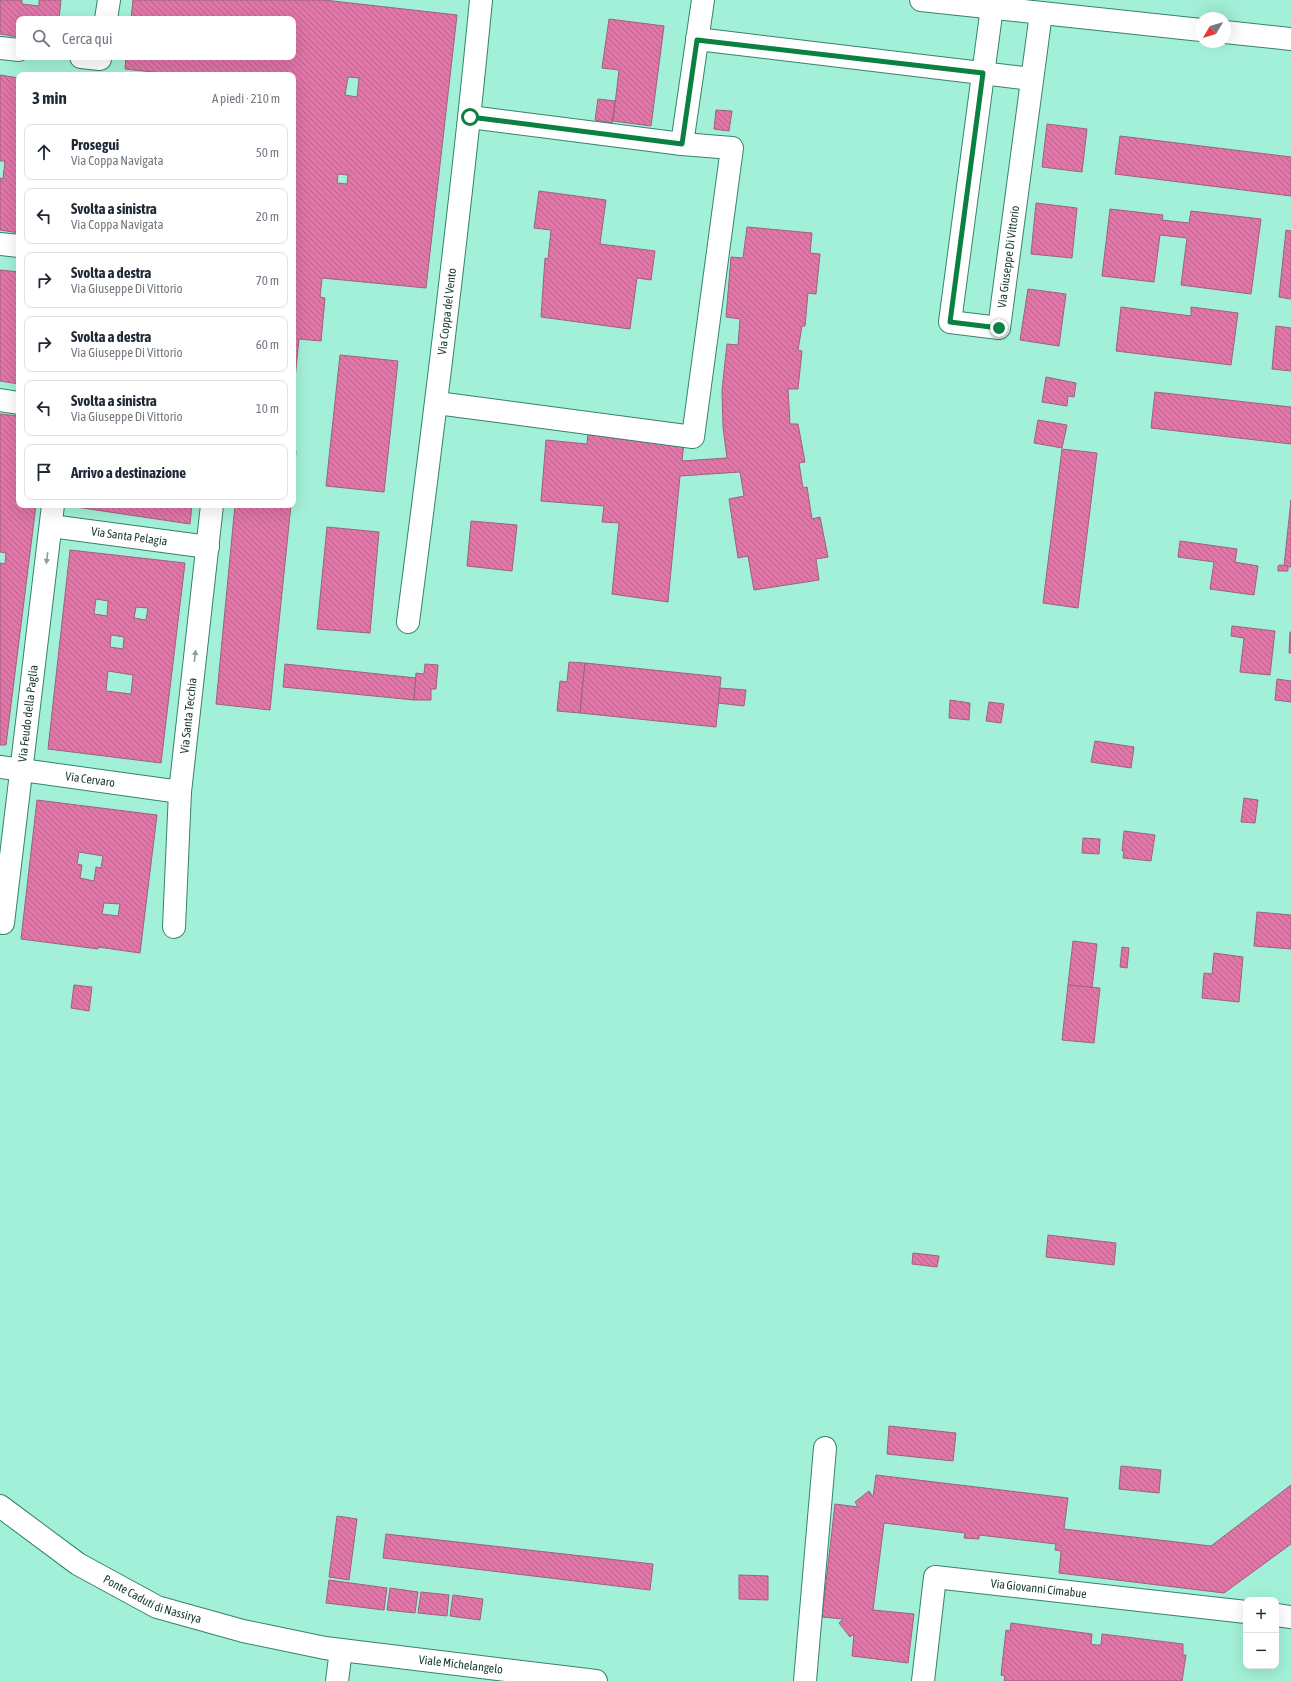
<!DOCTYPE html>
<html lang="it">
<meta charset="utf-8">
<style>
body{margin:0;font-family:"Asap Condensed",sans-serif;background:#f6f6f7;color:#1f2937}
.controls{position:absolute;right:12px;bottom:12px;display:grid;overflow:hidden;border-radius:8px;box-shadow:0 4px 16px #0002}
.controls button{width:36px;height:36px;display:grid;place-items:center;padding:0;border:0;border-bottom:1px solid #e0e1e3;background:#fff;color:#1f2937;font:20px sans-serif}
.compass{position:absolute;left:1195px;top:12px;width:36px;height:36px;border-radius:50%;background:#fff;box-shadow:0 4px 16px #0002;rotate:232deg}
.stop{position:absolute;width:12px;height:12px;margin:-9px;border:3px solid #0b8043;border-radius:50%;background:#fff}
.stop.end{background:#0b8043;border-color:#fff;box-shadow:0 1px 4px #0008}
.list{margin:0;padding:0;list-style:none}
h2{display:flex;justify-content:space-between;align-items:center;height:52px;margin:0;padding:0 16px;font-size:17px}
h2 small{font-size:13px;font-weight:400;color:#747a83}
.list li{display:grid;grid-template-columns:26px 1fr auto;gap:12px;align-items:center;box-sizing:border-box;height:56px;margin:0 8px 8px;padding:0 8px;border:1px solid #e0e1e3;border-radius:8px}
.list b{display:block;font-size:15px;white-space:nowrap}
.list p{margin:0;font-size:13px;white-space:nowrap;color:#747a83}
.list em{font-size:13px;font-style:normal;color:#747a83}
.icon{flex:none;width:22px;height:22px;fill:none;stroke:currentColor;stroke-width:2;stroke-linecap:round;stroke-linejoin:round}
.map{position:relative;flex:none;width:1291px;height:1681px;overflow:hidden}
.search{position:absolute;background:#fff;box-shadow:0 4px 16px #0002;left:16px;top:16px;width:280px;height:44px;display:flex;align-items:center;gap:10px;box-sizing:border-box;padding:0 14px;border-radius:8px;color:#747a83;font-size:15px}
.panel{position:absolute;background:#fff;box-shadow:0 4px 16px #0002;left:16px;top:72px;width:280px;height:436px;border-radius:8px}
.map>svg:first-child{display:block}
</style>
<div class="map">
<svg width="1291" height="1681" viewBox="0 0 1291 1681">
<defs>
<pattern id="building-back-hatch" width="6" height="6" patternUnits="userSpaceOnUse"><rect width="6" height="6" fill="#e475a9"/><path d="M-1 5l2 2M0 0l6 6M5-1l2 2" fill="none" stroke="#b8618a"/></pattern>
</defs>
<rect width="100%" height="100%" fill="#a3f0d8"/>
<g fill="url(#building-back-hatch)" stroke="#9d627c" fill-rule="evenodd">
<polygon points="0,0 22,0 22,4 39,6 39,0 61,0 59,19 19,19 19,37 0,34"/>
<path d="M133 0H324L457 15 426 288 322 278 320 297 325 298 321 341 299 339 293 398V75H181L125 69 126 57H293V19H131ZM348 77 359 78 357 97 345 95ZM338 174 348 175 347 184 337 183Z"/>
<polygon points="609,19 664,26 651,126 613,121 619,70 602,68"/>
<polygon points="0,75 19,78 19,233 0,230 0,178 3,179 5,161 0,161"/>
<polygon points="598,99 615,101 612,123 595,120"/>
<polygon points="716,110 732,111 729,131 714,129"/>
<polygon points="1047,124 1087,129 1082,172 1042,167"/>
<polygon points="1120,136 1291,157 1291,196 1115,174"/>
<polygon points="539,191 606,200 600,244 655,251 651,280 637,278 630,329 541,317 545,258 548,259 551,230 534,228"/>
<polygon points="1036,203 1077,208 1072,258 1031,254"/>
<polygon points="1110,209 1163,215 1162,220 1189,223 1191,211 1261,219 1251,294 1181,285 1187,238 1160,235 1154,282 1102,276"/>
<polygon points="747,227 812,233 810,253 820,254 816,294 808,293 805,326 802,326 798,350 802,351 798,389 788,389 790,424 798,424 805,462 799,463 803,488 807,487 812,519 820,517 828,557 816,559 819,580 754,590 748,556 738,558 729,499 744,496 740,472 680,476 668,602 612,594 619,523 602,522 604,506 541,501 546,440 587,444 588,433 684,442 682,461 727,458 723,427 722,390 727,344 738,345 740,319 726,317 731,257 743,258"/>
<polygon points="1286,230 1291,231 1291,299 1279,297"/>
<polygon points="0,270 19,272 19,384 0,381"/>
<polygon points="1028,289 1066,294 1059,346 1020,340"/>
<polygon points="1121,307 1191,316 1191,307 1238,313 1231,365 1116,351"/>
<polygon points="1276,326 1291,328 1291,371 1272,369"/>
<polygon points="340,355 398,361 384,492 326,486"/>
<polygon points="1046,377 1076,383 1074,397 1068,396 1067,406 1042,402"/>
<polygon points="1155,392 1291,407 1291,444 1151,428"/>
<polygon points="0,414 19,416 19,505 36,505 6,745 0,745 0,563 5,564 6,553 0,552"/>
<polygon points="1038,420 1067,425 1062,448 1034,443"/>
<polygon points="1062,449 1097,453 1078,608 1043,603"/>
<polygon points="293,451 296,451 293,484"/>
<polygon points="1291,500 1291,567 1284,566"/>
<polygon points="77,505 192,505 190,524 76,507"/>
<polygon points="235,505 291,505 270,710 216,704"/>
<polygon points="471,521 517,525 512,571 467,566"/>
<polygon points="327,527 379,532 370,633 317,629"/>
<polygon points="1180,541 1237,549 1235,562 1258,566 1254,595 1210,589 1214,562 1178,557"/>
<path d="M70 550 185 563 161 763 48 749ZM96 599 108 601 107 616 94 614ZM136 607 148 608 146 620 134 618ZM111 635 124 637 123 649 110 647ZM108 671 133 675 131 694 106 691Z"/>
<polygon points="1280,565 1288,566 1288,571 1278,571 1278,566"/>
<polygon points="1232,626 1275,631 1270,675 1240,672 1244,638 1231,636"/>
<polygon points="1290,632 1291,632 1291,653 1289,653"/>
<polygon points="569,662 585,663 580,713 557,711 560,681 567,682"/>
<polygon points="585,663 721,677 716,727 580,713"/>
<polygon points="285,664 416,678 414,700 283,687"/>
<polygon points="425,664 438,665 436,689 431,689 431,700 414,700 416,673 424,674"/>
<polygon points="1277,679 1291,681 1291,702 1275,700"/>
<polygon points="720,688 746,690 744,706 718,703"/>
<polygon points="950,700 970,703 969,720 949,718"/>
<polygon points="989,702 1004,704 1001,723 986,721"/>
<polygon points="1095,741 1134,747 1131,768 1091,762"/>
<polygon points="1244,798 1258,800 1255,823 1241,822"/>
<path d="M37 800 157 815 140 953 98 947V949L21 939ZM79 852 103 856 101 868 96 867 94 881 80 878 82 865 77 864ZM104 903 120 904 118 916 102 914Z"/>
<polygon points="1124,831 1155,835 1151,861 1123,858 1124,851 1122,851"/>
<polygon points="1083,838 1100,839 1099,854 1082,853"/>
<polygon points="1257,912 1291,915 1291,949 1254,946"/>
<polygon points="1073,941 1097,944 1092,988 1068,985"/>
<polygon points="1122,947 1129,948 1127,968 1120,967"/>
<polygon points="1214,953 1243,957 1239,1002 1202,998 1204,973 1212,974"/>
<polygon points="74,985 92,987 89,1011 71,1008"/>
<polygon points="1068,985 1100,988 1094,1043 1062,1040"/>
<polygon points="1048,1235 1116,1243 1114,1265 1046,1257"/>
<polygon points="913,1253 939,1256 937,1267 912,1264"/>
<polygon points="889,1426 956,1433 953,1461 887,1454"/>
<polygon points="1121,1466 1161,1470 1159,1493 1119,1489"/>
<polygon points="876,1475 1068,1498 1064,1529 1211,1546 1291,1485 1291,1544 1224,1593 1059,1573 1061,1551 1055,1550 1056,1544 979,1535 979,1539 964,1538 965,1533 884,1523 873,1610 914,1614 908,1663 852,1656 854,1634 850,1637 839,1623 843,1619 822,1617 835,1504 858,1507 855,1502 869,1491 873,1497"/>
<polygon points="337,1516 357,1519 349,1580 329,1577"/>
<polygon points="386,1534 653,1564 650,1590 383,1558"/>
<polygon points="739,1575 768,1576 768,1600 739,1599"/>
<polygon points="329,1580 387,1588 384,1610 326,1603"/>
<polygon points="390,1588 418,1592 415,1613 387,1610"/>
<polygon points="421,1592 449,1595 447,1616 418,1613"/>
<polygon points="453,1595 483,1599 480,1620 450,1616"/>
<polygon points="1011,1623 1092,1634 1091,1644 1096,1645 1101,1645 1102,1634 1183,1644 1183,1655 1186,1655 1182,1681 1004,1681 1005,1676 1001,1675 1006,1630 1010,1631"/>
</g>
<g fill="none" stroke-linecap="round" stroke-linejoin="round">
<defs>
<g id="minor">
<path id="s1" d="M992 7 950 322 999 328 1041 13"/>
<polyline points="106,19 109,0"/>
<polyline points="697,39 1032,79"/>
<polyline points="0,48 19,50"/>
<polyline points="81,57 100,59"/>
<polyline points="470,117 682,144 703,0"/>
<polyline points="0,244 19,246"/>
<polyline points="0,400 19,403"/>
<polyline points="437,403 693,437 732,148 682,144"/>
<path id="s2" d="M51 526 208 547"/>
<path id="s3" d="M408 622C435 415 461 208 481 0"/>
<path id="s4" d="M0 767 180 792"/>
<path id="s5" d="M3 923 53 505"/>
<path id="s6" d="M174 927 180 792 212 505"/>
<path id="s7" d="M0 1506 78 1564 157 1607 243 1631 325 1648 596 1681"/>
<polyline points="1276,1615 1291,1617"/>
<polyline points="337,1681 341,1650"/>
<polyline points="805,1681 825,1448"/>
<path id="s8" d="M923 1681 935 1577 1246 1612"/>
</g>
<g id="major">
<polyline points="921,0 1201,30"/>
<polyline points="1225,32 1291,39"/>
</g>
</defs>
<use href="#minor" stroke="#35826d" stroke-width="24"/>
<use href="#major" stroke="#35826d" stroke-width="24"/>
<use href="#minor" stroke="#fff" stroke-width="22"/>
<use href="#major" stroke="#fff" stroke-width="22"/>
</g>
<defs><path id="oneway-solid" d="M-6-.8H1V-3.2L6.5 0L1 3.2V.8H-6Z"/></defs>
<g fill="#8c9c97">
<use href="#oneway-solid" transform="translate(47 558) rotate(97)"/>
<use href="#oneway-solid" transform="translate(195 656) rotate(-83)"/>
</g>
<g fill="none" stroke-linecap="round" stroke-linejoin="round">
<polyline stroke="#0b8043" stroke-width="5" points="470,117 682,144 697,40 983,73 950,322 999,328"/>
</g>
<g text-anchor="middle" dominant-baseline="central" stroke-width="3" stroke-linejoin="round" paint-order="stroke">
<g font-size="12" fill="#19392f" stroke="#fff">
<text stroke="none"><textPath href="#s1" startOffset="439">Via Giuseppe Di Vittorio</textPath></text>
<text stroke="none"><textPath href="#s3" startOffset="313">Via Coppa del Vento</textPath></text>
<text stroke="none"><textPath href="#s2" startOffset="79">Via Santa Pelagia</textPath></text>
<text stroke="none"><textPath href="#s5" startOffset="211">Via Feudo della Paglia</textPath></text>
<text stroke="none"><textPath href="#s6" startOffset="212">Via Santa Tecchia</textPath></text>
<text stroke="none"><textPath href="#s4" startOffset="91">Via Cervaro</textPath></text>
<text stroke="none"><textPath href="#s8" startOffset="209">Via Giovanni Cimabue</textPath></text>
<text stroke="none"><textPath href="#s7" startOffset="180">Ponte Caduti di Nassirya</textPath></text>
<text stroke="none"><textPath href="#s7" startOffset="497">Viale Michelangelo</textPath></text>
</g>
</g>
</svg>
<div class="controls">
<button>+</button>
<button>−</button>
</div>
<svg class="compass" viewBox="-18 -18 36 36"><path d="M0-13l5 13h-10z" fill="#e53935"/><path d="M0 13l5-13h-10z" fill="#747a83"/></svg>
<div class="stop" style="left:470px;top:117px"></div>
<div class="stop end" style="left:999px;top:328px"></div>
<div class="search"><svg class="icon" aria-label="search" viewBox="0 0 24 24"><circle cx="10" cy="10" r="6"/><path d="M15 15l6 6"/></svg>Cerca qui</div>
<section class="panel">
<h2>3 min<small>A piedi · 210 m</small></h2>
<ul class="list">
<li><svg class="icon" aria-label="ahead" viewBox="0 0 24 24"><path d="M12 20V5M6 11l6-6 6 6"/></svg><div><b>Prosegui</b><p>Via Coppa Navigata</p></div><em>50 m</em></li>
<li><svg class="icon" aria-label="left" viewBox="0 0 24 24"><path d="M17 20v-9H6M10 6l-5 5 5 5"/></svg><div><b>Svolta a sinistra</b><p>Via Coppa Navigata</p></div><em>20 m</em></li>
<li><svg class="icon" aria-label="right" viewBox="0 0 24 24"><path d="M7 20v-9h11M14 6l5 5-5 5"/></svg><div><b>Svolta a destra</b><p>Via Giuseppe Di Vittorio</p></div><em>70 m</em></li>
<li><svg class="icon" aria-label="right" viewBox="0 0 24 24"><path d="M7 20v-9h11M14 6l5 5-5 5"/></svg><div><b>Svolta a destra</b><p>Via Giuseppe Di Vittorio</p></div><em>60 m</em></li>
<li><svg class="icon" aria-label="left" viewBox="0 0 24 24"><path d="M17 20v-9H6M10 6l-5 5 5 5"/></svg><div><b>Svolta a sinistra</b><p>Via Giuseppe Di Vittorio</p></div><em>10 m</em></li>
<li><svg class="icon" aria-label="arrive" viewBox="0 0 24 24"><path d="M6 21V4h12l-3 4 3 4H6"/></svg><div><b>Arrivo a destinazione</b></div></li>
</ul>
</section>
</div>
